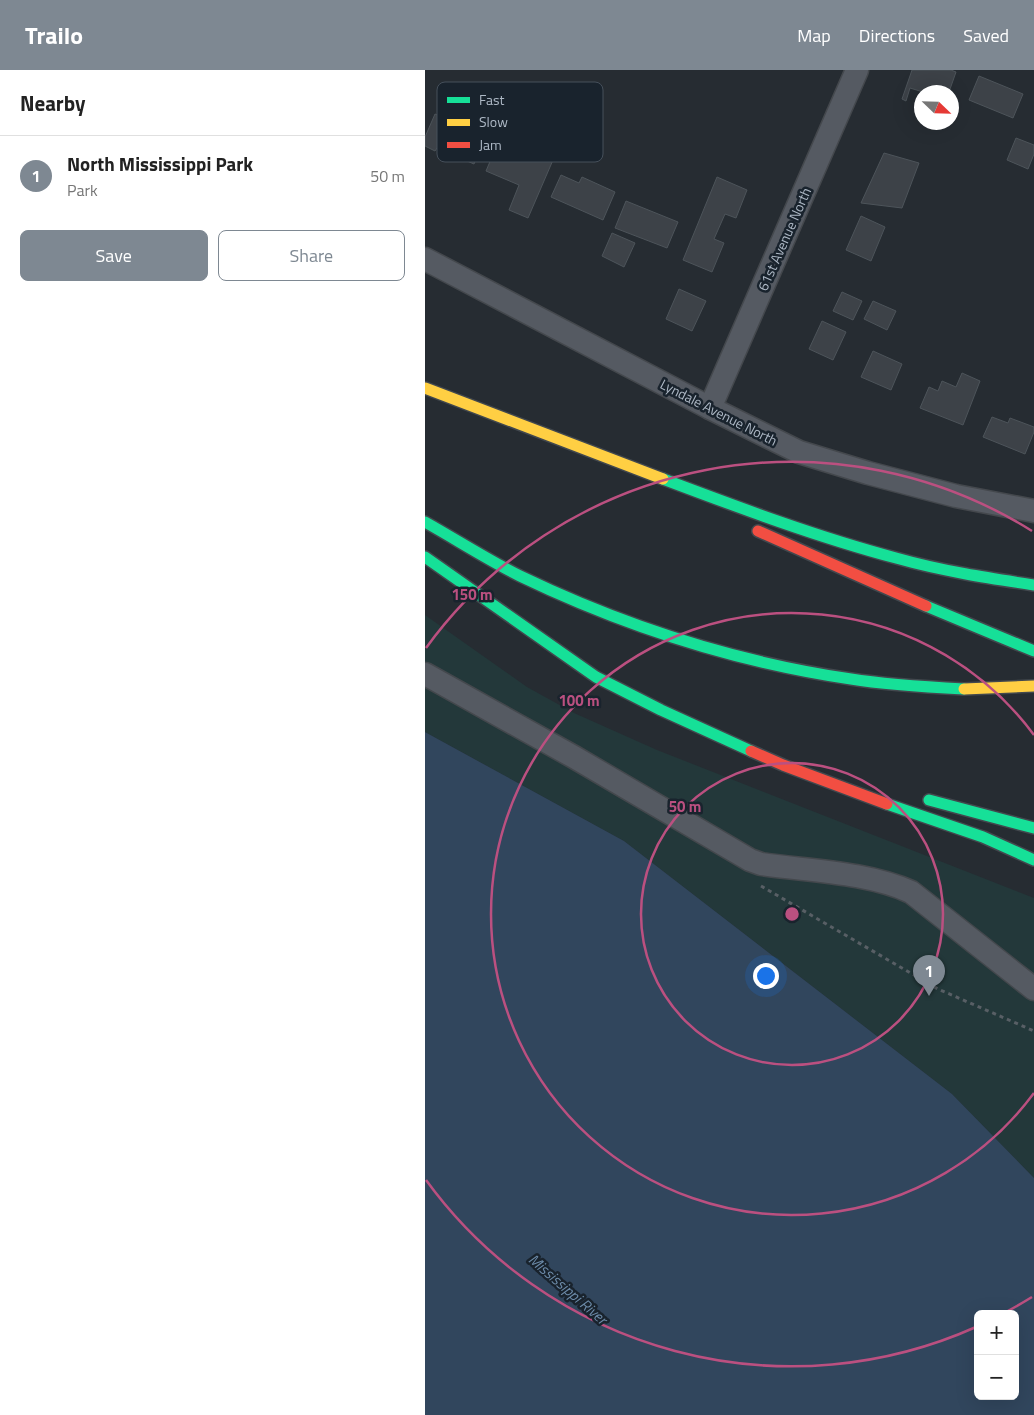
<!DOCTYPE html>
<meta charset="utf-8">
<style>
body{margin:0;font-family:"Titillium Web",sans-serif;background:#f2f2f2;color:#222}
.controls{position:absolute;right:15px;bottom:15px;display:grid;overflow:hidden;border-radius:8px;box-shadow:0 5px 20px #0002}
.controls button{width:45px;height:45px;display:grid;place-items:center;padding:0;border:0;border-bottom:1px solid #e0e0e0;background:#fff;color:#222;font:25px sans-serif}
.compass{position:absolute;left:489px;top:15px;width:45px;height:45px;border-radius:50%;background:#fff;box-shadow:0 5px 20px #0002;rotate:113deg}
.you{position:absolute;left:340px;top:905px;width:18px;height:18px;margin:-12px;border:4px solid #fff;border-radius:50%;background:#1a73e8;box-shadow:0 0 0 8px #1a73e833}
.badge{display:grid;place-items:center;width:32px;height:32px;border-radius:50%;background:#7e8892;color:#fff;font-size:16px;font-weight:700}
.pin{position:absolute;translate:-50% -41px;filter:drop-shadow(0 1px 2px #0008)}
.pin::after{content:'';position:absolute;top:26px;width:18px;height:15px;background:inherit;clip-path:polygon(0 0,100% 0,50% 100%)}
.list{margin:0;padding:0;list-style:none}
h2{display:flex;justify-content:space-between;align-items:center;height:65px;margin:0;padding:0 20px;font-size:21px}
h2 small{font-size:16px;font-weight:400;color:#767676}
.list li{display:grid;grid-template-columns:32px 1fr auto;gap:15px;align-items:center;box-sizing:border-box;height:80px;padding:0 20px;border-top:1px solid #e0e0e0}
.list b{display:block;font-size:19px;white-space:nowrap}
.list p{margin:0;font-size:16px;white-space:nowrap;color:#767676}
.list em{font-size:16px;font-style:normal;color:#767676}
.actions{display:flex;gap:10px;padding:15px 20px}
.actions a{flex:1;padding:11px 0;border:1px solid #7e8892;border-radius:8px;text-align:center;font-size:18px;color:#7e8892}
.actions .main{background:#7e8892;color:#fff}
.map{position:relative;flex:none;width:609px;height:1345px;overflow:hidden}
header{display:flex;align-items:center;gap:30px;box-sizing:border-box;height:70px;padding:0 25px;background:#7e8892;color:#fff}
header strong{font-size:24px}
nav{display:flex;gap:28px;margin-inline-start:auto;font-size:18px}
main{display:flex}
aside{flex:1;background:#fff}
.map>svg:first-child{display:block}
</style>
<header>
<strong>Trailo</strong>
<nav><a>Map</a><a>Directions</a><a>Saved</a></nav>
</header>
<main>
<aside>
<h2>Nearby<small></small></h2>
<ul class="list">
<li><span class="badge">1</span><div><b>North Mississippi Park</b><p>Park</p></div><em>50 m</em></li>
</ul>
<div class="actions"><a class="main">Save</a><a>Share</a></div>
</aside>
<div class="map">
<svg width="609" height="1345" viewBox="0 0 609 1345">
<rect width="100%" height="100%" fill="#262c32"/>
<polygon fill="#23383a" points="0,545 102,617 149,643 232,680 609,828 609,1108 527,1024 199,771 0,662"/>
<path fill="#31465d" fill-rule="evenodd" d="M0 662 199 771 527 1024 609 1108V1345H0ZM553 1244H590V1326H553Z"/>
<g fill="#3d4248" stroke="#4d545a">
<polygon points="487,0 526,0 531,2 524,22 498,22 485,18 481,31 477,29"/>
<polygon points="554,6 598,24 588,48 544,30"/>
<polygon points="10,44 45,59 43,64 59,71 49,94 12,78 10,81 0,76 0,67"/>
<polygon points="75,68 128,90 103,148 84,140 94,115 61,101"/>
<polygon points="591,68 609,75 609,84 603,99 582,90"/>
<polygon points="459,83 494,93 477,138 436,133"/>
<polygon points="136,105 154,113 157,107 190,122 178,150 126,127"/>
<polygon points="292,107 322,120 311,148 300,144 289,169 299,173 287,202 258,190"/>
<polygon points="201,131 253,152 242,178 190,158"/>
<polygon points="436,146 460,157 446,191 421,180"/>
<polygon points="187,163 210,173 199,197 177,186"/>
<polygon points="254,219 281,231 267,261 241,249"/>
<polygon points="417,222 437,231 428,250 408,241"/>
<polygon points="448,231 471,241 462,260 439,249"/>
<polygon points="397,251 421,262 408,290 384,279"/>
<polygon points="448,281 477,294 466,320 436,307"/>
<polygon points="537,303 555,311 538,355 495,338 504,317 513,321 517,311 531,317"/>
<polygon points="567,347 583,353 585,348 609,357 609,362 600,384 558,367"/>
</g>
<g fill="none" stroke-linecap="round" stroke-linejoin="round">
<defs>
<g id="street">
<polyline points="0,189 285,338 374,382 443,403 531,426 609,441"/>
<polyline points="285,338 432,0"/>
<path d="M0 604 149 687 325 790 336 794C384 801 442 802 486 822L609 919"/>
</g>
<g id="fast">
<path d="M238 409C315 438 392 467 471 488 517 501 563 508 609 515"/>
<path d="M0 452C32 470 63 490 95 506 199 556 311 592 426 609 463 615 501 617 539 619"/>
<polyline points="0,487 171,607 236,640 326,681"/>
<polyline points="501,536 609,581"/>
<polyline points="504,730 609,758"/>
<polyline points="462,734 558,767 609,790"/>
</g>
<g id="slow">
<polyline points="0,318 238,409"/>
<polyline points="539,619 609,616"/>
</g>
<g id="jam">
<polyline points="333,461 501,536"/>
<polyline points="326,681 358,695 462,734"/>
</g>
</defs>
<use href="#street" stroke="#44484d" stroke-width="25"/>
<use href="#fast" stroke="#42484e" stroke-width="14"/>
<use href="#slow" stroke="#42484e" stroke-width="14"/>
<use href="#jam" stroke="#42484e" stroke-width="14"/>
<polyline stroke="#585f65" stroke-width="3" stroke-dasharray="4 4" stroke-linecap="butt" points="336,816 513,919 609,961"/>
<use href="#street" stroke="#555a62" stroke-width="22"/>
<use href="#fast" stroke="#16e098" stroke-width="11"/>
<use href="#slow" stroke="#ffcf43" stroke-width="11"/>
<use href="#jam" stroke="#f24e42" stroke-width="11"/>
</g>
<g fill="none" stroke="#bb5080" stroke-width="2.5">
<circle cx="367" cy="844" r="151"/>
<path d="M609 1023A301 301 0 1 1 609 665"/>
<path d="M607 1227A452 452 0 0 1 579 1243M551 1257A452 452 0 0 1 1 1110M1 578A452 452 0 0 1 607 461"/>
</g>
<g text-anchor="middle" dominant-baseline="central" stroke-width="5" stroke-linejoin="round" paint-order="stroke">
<g font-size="14" fill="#aeb9c6" stroke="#19232d">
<text transform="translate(359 169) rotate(-66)">61st Avenue North</text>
<text transform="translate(294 342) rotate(27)">Lyndale Avenue North</text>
</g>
<g font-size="15" font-style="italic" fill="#6d8caa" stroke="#19232d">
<text transform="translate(143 1219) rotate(41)">Mississippi River</text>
</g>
</g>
<rect x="12" y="12" width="166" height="80" rx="8" fill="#19232d" stroke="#46505b" stroke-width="1"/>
<rect x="22" y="27" width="23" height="6" fill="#16e098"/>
<rect x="22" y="49" width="23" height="7" fill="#ffcf43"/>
<rect x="22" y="72" width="23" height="6" fill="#f24e42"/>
<g font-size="14" fill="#aeb9c6">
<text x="54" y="35">Fast</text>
<text x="54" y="57">Slow</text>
<text x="54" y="80">Jam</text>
</g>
<circle cx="367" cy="844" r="8" fill="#bb5080" stroke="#19232d" stroke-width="2.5"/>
<g font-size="15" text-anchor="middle" font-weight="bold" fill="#bb5080" stroke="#19232d" stroke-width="5" stroke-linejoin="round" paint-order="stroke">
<text x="47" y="530">150 m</text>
<text x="154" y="636">100 m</text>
<text x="260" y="742">50 m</text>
</g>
</svg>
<div class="controls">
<button>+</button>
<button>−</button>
</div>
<svg class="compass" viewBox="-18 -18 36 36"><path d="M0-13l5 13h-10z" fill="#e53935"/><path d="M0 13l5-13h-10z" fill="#767676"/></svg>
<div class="you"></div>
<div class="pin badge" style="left:504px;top:926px">1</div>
</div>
</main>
